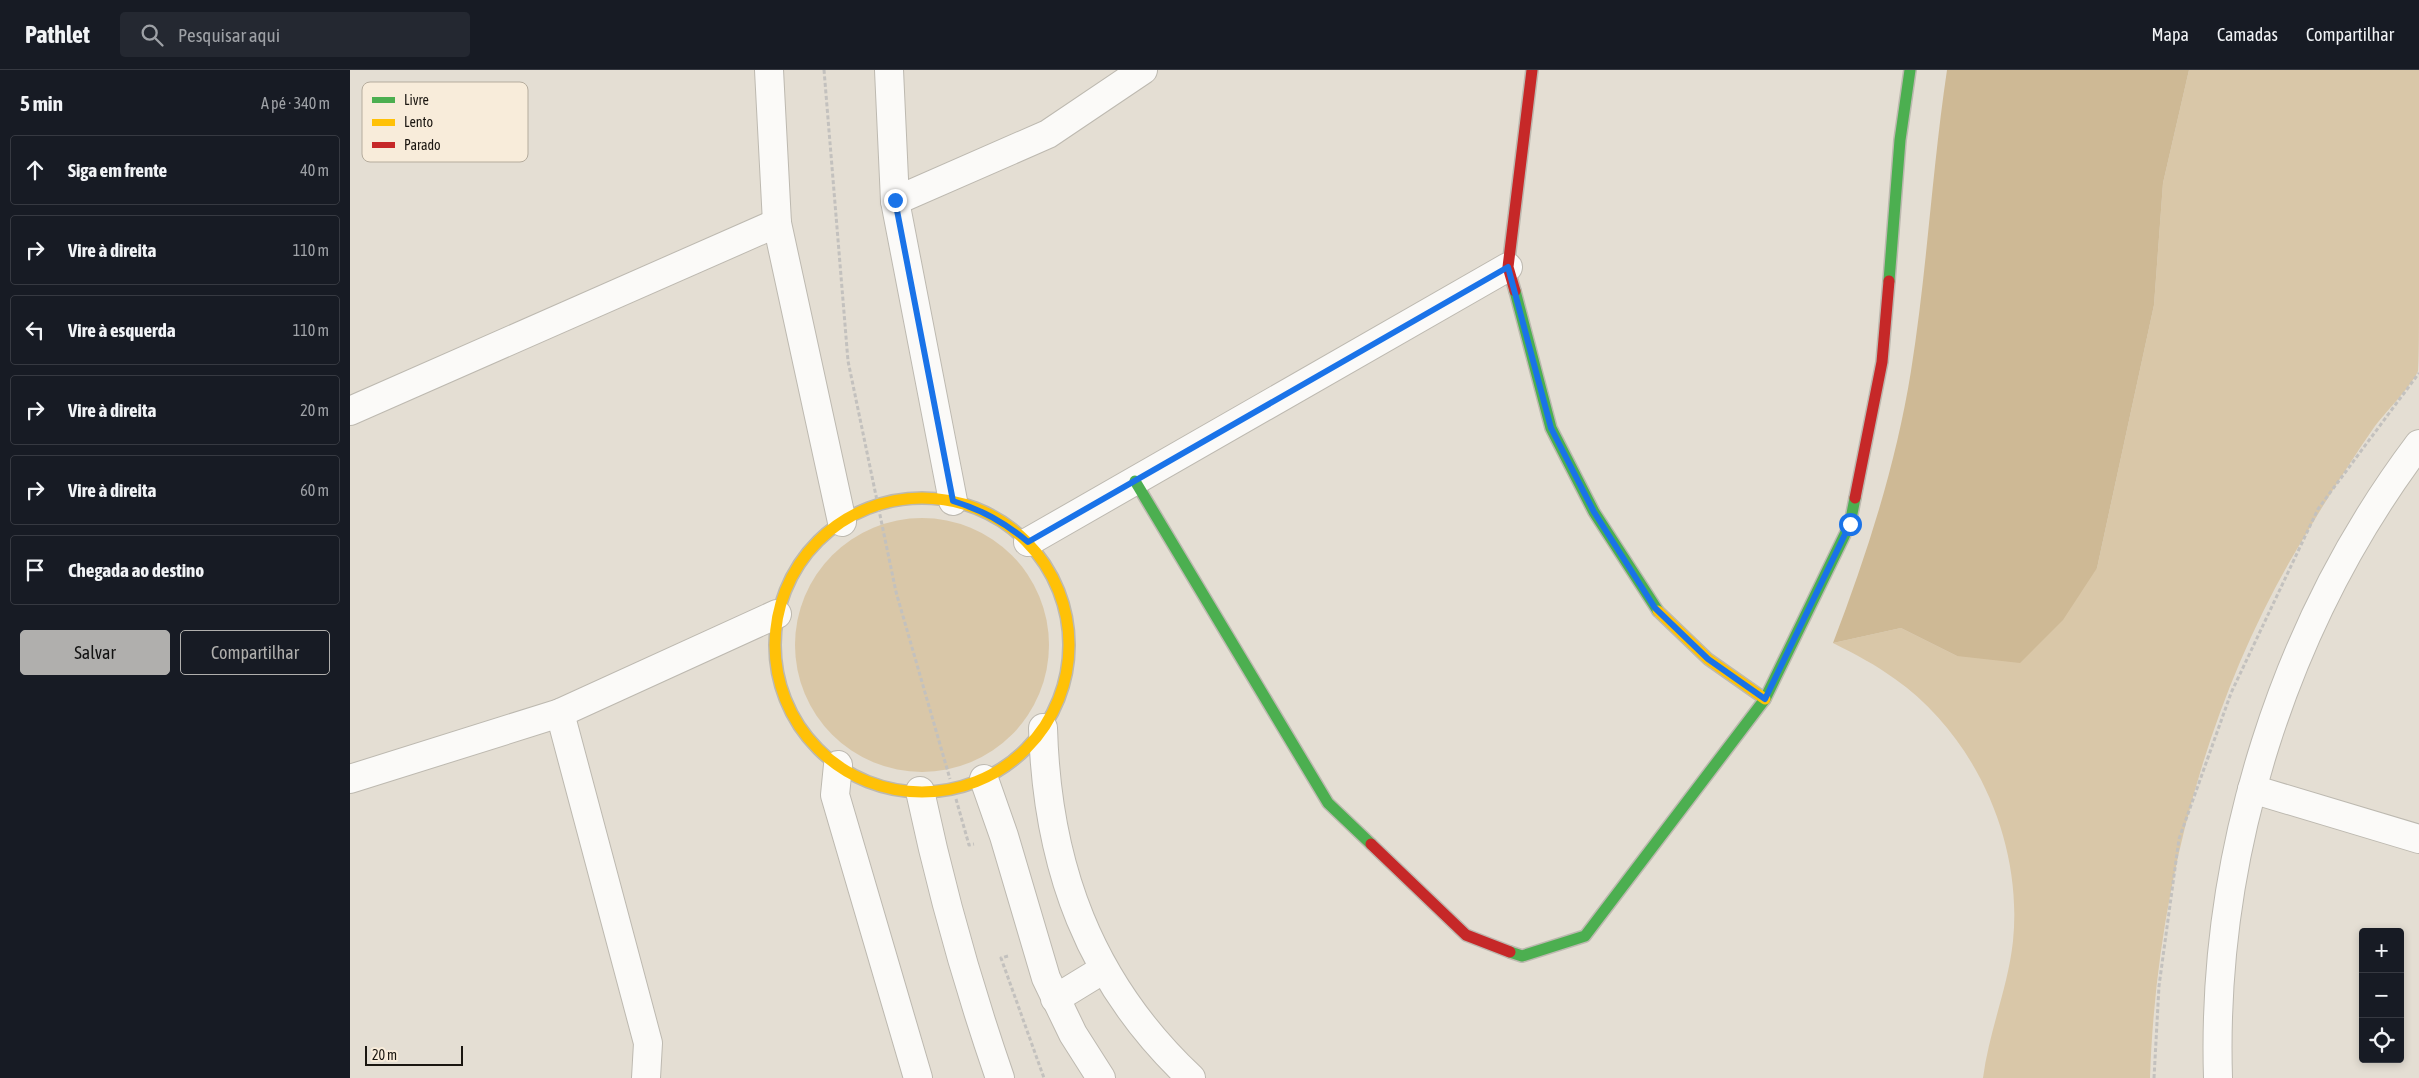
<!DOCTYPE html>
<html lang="pt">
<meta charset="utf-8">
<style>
body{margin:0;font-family:"Asap Condensed",sans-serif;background:#242831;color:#f1f3f6}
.controls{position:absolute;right:15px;bottom:15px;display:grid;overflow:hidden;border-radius:5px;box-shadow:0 2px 8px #0003}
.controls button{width:45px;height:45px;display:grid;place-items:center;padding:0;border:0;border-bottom:1px solid #363941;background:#171b24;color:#f1f3f6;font:25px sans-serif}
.scale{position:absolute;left:15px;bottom:12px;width:98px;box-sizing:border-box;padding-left:5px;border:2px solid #1a1610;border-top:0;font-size:14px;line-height:18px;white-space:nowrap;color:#1a1610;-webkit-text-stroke:4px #f8ecda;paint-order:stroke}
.stop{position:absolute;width:15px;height:15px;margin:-11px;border:4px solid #1a73e8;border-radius:50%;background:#fff}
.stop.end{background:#1a73e8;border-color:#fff;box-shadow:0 1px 5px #0008}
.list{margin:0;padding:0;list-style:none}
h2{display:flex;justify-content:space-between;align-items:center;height:65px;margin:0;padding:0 20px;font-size:21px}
h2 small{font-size:16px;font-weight:400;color:#9ea1a6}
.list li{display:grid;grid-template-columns:32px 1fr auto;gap:15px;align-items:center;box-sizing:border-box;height:70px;margin:0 10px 10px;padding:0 10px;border:1px solid #363941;border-radius:5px}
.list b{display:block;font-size:19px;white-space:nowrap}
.list em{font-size:16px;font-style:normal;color:#9ea1a6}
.actions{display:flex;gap:10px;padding:15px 20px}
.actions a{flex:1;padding:11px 0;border:1px solid #b0afad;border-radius:5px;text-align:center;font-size:18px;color:#b0afad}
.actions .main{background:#b0afad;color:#111}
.icon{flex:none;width:28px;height:28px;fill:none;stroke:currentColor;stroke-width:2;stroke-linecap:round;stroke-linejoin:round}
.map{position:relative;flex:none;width:2069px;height:1008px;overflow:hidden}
header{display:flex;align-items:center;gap:30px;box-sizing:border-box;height:70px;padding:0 25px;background:#171b24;border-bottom:1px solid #363941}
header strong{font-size:24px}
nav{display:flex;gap:28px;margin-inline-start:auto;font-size:18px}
.search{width:350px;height:45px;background:#242831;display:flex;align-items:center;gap:12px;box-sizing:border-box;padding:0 18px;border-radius:5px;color:#9ea1a6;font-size:19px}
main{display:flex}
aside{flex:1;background:#171b24}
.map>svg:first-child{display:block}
</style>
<header>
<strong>Pathlet</strong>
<div class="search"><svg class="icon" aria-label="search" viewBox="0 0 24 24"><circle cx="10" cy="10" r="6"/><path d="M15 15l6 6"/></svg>Pesquisar aqui</div>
<nav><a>Mapa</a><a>Camadas</a><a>Compartilhar</a></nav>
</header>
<main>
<aside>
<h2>5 min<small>A pé · 340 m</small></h2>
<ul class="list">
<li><svg class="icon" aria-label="ahead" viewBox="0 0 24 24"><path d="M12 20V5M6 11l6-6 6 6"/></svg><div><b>Siga em frente</b></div><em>40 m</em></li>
<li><svg class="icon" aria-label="right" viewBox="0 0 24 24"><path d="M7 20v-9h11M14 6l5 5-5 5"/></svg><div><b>Vire à direita</b></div><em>110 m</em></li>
<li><svg class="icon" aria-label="left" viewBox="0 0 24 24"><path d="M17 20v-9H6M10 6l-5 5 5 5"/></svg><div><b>Vire à esquerda</b></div><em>110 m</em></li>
<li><svg class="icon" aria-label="right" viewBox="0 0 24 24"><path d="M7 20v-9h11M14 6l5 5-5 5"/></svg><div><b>Vire à direita</b></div><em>20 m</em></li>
<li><svg class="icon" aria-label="right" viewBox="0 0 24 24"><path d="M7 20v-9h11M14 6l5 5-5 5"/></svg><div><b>Vire à direita</b></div><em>60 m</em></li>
<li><svg class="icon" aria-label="arrive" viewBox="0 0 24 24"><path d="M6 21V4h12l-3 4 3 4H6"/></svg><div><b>Chegada ao destino</b></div></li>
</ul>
<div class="actions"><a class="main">Salvar</a><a>Compartilhar</a></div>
</aside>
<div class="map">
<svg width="2069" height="1008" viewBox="0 0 2069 1008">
<rect width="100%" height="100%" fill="#e4ded3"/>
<g fill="#d9c7a8">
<path d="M1839 0H2069C2069 79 2069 158 2069 237 2069 250 2069 292 2068 301 2063 314 2035 343 2025 356 1997 396 1972 437 1947 479 1854 636 1806 827 1800 1008H1633C1639 961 1658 918 1663 871 1673 773 1626 666 1545 609 1526 595 1505 584 1483 573L1551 558 1607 586 1747 498 1804 235 1813 113Z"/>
<circle cx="572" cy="575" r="127"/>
</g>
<path fill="#ceb995" d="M1597 0H1839L1813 113 1804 235 1747 498 1713 550 1670 593 1607 586 1551 558 1483 573C1517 484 1546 395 1561 301 1577 201 1582 100 1597 0Z"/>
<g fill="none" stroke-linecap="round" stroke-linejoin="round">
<defs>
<g id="street">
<polyline points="419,0 427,153 492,452"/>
<polyline points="539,0 545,131 603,431"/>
<polyline points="545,131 698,64 793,0"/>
<polyline points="0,341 427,153"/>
<polyline points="678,472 1158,197"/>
<polyline points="210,643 298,973 296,1008"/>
<path d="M693 658C697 796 739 912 841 1008"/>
<polyline points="488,695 485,725 568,1008"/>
<polyline points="0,709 210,643 427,544"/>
<polyline points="634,709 654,766 696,908 723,964 751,1008"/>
<polyline points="1902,719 2069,769"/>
<path d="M570 721C591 820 617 913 650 1008"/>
<polyline points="705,929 754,899"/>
<path d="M1868 1008C1861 784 1934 553 2069 374"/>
</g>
<g id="fast">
<polyline points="1539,211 1550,70 1560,0"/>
<polyline points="1165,221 1201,358 1244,442 1308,541"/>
<polyline points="785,411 978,733 1021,774"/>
<polyline points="1160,882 1172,886 1235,866 1415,629 1500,454 1505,428"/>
</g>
<g id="slow">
<circle cx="572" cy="575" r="147"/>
<polyline points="1308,541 1358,589 1415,629"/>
</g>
<g id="jam">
<polyline points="1165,221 1158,197 1182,0"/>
<polyline points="1505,428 1532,292 1539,211"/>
<polyline points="1021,774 1116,865 1160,882"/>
</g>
</defs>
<use href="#street" stroke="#bdb9b0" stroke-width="30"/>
<use href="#fast" stroke="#bdb9b0" stroke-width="14"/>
<use href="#slow" stroke="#bdb9b0" stroke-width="14"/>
<use href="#jam" stroke="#bdb9b0" stroke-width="14"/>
<g stroke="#c3c1be" stroke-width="3" stroke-dasharray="4 2.5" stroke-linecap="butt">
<polyline points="474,0 498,291 546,522 600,709"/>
<polyline points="606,729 619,775 624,774"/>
<polyline points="658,886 651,888 694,1008"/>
<polyline points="1804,1008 1809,916 1829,769 1881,623 1968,439 2069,303"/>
</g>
<use href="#street" stroke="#fbfaf8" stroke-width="28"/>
<use href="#fast" stroke="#4caf50" stroke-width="11"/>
<use href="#slow" stroke="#ffc107" stroke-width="11"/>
<use href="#jam" stroke="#c62828" stroke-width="11"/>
</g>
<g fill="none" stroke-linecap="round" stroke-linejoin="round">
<path stroke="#1a73e8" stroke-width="6" d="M545 130 603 431C632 440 654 452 678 472L1158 197 1201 358 1244 442 1305 538 1358 589 1415 629 1500 454"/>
</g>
<rect x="12" y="12" width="166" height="80" rx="8" fill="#f8ecda" stroke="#b5ac9d" stroke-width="1"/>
<rect x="22" y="27" width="23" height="6" fill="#4caf50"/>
<rect x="22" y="49" width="23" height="7" fill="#ffc107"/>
<rect x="22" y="72" width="23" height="6" fill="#c62828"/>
<g font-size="14" fill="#1a1610">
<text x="54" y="35">Livre</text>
<text x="54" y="57">Lento</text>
<text x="54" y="80">Parado</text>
</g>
</svg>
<div class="controls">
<button>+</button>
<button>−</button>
<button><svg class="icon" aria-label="locate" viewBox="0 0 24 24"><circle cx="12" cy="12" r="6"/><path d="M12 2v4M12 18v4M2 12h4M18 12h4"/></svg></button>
</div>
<div class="scale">20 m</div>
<div class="stop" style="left:1500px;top:454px"></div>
<div class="stop end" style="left:545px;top:130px"></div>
</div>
</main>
